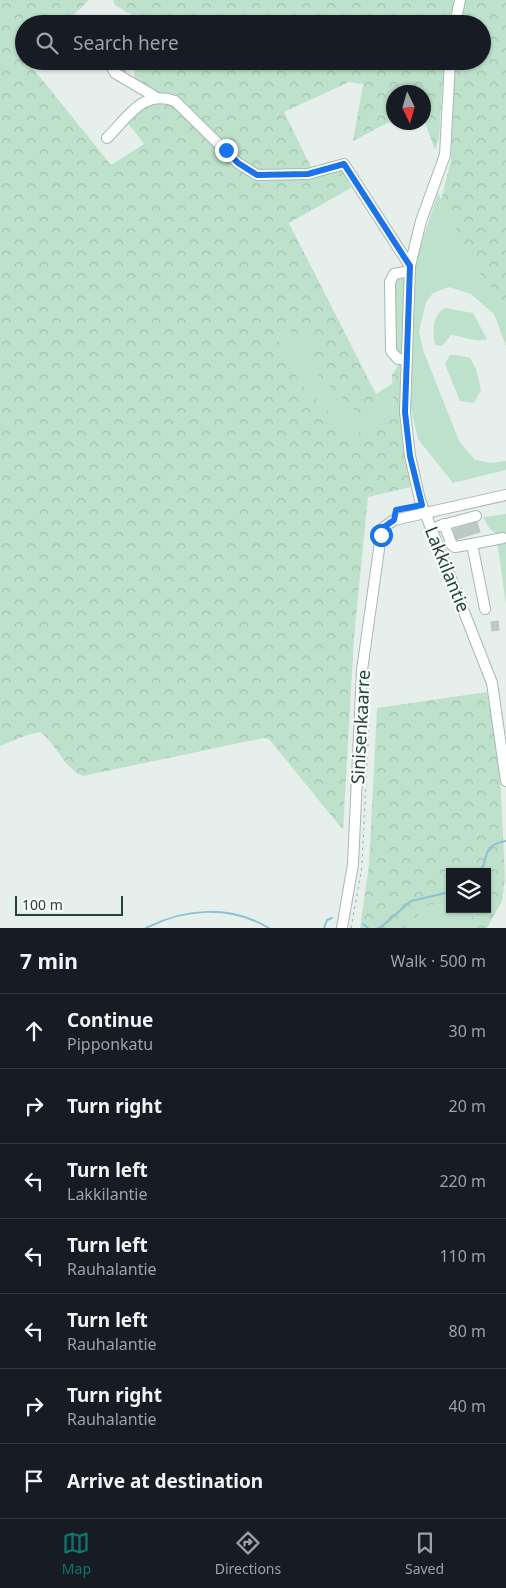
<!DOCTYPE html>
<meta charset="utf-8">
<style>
body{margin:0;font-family:"Noto Sans",sans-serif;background:#242831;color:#f1f3f6}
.controls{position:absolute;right:15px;bottom:15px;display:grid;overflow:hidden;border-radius:0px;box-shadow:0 1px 4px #0004}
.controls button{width:45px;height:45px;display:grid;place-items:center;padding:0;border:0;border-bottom:1px solid #363941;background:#171b24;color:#f1f3f6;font:25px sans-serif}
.compass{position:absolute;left:386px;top:85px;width:45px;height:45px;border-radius:50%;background:#171b24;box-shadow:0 1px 4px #0004;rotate:175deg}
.scale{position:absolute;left:15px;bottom:12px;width:108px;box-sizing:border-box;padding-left:5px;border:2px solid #23433d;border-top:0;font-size:14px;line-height:18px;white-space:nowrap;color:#23433d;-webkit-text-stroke:4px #f7fbf9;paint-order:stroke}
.stop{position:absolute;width:15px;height:15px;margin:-11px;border:4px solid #1a73e8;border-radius:50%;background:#fff}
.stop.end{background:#1a73e8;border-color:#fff;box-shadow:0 1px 5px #0008}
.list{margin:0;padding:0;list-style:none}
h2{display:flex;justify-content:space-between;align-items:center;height:65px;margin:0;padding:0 20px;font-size:21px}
h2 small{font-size:16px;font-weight:400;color:#9ea1a6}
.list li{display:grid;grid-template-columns:32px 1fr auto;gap:15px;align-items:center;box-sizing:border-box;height:75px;padding:0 20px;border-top:1px solid #363941}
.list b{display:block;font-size:19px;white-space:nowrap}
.list p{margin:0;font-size:16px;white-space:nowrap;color:#9ea1a6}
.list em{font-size:16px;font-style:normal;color:#9ea1a6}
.icon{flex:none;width:28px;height:28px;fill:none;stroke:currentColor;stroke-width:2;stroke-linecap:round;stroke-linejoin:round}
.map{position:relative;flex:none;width:506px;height:928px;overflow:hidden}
.search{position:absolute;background:#171b24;box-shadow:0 1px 4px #0004;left:15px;right:15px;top:15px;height:55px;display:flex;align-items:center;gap:12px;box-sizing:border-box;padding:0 18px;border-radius:28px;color:#9ea1a6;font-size:19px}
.sheet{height:590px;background:#171b24}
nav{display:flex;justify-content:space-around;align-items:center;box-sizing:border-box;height:70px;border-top:1px solid #363941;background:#171b24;font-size:14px;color:#9ea1a6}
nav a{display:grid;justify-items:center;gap:2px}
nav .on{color:#0f766e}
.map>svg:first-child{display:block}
</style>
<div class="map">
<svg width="506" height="928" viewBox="0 0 506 928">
<defs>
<pattern id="forest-crowns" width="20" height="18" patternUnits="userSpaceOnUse" patternTransform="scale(1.25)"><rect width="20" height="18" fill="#bee1cb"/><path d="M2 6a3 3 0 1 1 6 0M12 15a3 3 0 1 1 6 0" fill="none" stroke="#a3c2af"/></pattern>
</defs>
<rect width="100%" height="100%" fill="#e6efec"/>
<g fill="#bee1cb">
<polygon points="438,193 476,261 506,299 506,346 494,314 471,294 449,287 433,293 426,302 419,331 423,350 459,441 475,460 491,463 506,461 506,470 453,483 418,439 409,399 415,263"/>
<polygon points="406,275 404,354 396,351 396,278"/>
<path d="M445 308 473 313 487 339C475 343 464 336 451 335L442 346 435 345C433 330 431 317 445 308Z"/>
<polygon points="281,329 319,338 381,405 376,394 393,383 394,411 352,437 299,381 278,339"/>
<polygon points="450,355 457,355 470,358 476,369 481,390 474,403 460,401 445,364"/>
<polygon points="506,514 506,605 496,533 490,529 483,517"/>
<polygon points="430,904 472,912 472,920 467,928 405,928"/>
</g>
<g fill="url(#forest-crowns)">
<path d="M0 0H89L64 24H24V61H27L111 165 144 144 124 118 158 96 135 78 134 61H444L439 138 435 150 424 120V92H394L393 120 353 141 363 84 349 82 284 112 310 165 312 174 342 169 351 188 289 223 381 404 363 418 313 370 316 338 281 329 278 339 299 381 352 437 394 411 392 375 399 364 403 366 406 461 411 487 368 497 354 637 343 830 269 739 263 738 83 776C63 768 58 745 40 732L27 735 0 746Z"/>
<polygon points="113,0 455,0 450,24 132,24 132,15 115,5"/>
<polygon points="465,0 506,0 506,307 474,265 441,200 451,160 455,61 482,61 482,24 461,24"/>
<polygon points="487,692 500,772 505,878 502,901 487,928 467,928 472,920 472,912 458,909 487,909 487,872 450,872 450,908 430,904 405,928 360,928 369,865 377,708"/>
</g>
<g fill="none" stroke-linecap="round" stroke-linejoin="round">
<g stroke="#8dc2d5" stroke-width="2">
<path d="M481 872C489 854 482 846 506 841"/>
<polyline points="363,924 368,928"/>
<path d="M146 928C185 908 230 905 269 928"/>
<polyline points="324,928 327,920 332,918"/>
<polyline points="380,928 411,901 450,892"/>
</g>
</g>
<g fill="#bbcac5" stroke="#b8c9c4">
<polygon points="121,61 130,61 125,73 117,70"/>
<polygon points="477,522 480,532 454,540 451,530"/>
<polygon points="498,621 499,630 492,631 491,622"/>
</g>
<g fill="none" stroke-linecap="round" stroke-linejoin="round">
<defs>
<g id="minor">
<polyline points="455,24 460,0"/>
<polyline points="109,61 115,73 154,96"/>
<polyline points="450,61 445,155 421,221 410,266 405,412 410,456 420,500 492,683 506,781"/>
<path d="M107 138C128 117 143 89 175 101L238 163 257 175 308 174 344 164 410 266"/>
<polyline points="407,359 398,359 391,351 390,282 394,274 410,271"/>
<polyline points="444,524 452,545 455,547 472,544 485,609"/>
<polyline points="439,526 476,516"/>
<polyline points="472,544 503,538"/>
<polyline points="342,928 353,864 362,670 381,535 384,527 394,520 506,495"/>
</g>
</defs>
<use href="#minor" stroke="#a8b8b4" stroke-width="12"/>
<g stroke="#85b4aa" stroke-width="1" stroke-dasharray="2.5 4" stroke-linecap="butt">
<polyline points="362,863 369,722"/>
<polyline points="351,928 362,867"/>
</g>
<use href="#minor" stroke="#fff" stroke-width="10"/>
</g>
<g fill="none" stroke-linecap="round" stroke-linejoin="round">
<polyline stroke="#1a73e8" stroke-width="6" points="226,150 238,163 257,175 308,174 344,164 410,266 405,412 410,456 422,505 396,510 394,520 384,527 381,535"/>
</g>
<g text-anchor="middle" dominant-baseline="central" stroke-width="4.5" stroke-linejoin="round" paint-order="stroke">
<g font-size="18" fill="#23433d" stroke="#f7fbf9">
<text transform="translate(448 569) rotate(68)">Lakkilantie</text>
<text transform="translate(360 727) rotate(-87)">Sinisenkaarre</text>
</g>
</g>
</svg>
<div class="controls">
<button><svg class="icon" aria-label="layers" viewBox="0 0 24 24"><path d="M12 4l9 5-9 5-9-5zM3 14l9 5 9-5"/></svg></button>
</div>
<svg class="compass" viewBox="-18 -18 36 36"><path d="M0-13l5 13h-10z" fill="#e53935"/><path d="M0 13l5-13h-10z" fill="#9ea1a6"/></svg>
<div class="scale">100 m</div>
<div class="stop" style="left:381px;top:535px"></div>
<div class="stop end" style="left:226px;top:150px"></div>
<div class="search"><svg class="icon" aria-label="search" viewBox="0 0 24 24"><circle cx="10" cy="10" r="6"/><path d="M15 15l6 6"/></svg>Search here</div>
</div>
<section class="sheet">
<h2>7 min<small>Walk · 500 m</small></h2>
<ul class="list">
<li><svg class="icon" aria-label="ahead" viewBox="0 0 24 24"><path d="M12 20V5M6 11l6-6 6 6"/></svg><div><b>Continue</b><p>Pipponkatu</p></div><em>30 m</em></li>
<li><svg class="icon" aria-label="right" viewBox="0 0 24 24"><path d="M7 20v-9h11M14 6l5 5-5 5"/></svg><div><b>Turn right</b></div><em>20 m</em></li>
<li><svg class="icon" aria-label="left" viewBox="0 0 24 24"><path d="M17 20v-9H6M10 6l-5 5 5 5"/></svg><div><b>Turn left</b><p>Lakkilantie</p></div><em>220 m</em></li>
<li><svg class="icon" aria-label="left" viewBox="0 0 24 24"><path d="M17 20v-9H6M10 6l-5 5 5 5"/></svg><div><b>Turn left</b><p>Rauhalantie</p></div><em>110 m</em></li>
<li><svg class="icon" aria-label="left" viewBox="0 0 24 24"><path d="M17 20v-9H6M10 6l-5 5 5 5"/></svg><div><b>Turn left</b><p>Rauhalantie</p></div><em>80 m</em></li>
<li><svg class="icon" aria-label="right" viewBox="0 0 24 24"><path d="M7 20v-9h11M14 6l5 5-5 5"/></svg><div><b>Turn right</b><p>Rauhalantie</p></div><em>40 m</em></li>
<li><svg class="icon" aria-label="arrive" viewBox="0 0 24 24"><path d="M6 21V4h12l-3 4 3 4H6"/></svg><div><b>Arrive at destination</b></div></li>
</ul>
</section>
<nav>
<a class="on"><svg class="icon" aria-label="map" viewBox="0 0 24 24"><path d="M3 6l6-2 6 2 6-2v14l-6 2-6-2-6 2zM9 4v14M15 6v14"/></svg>Map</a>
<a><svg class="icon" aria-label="directions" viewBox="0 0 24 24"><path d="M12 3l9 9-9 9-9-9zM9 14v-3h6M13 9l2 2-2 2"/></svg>Directions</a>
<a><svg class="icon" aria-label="saved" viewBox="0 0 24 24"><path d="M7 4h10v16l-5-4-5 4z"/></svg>Saved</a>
</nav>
